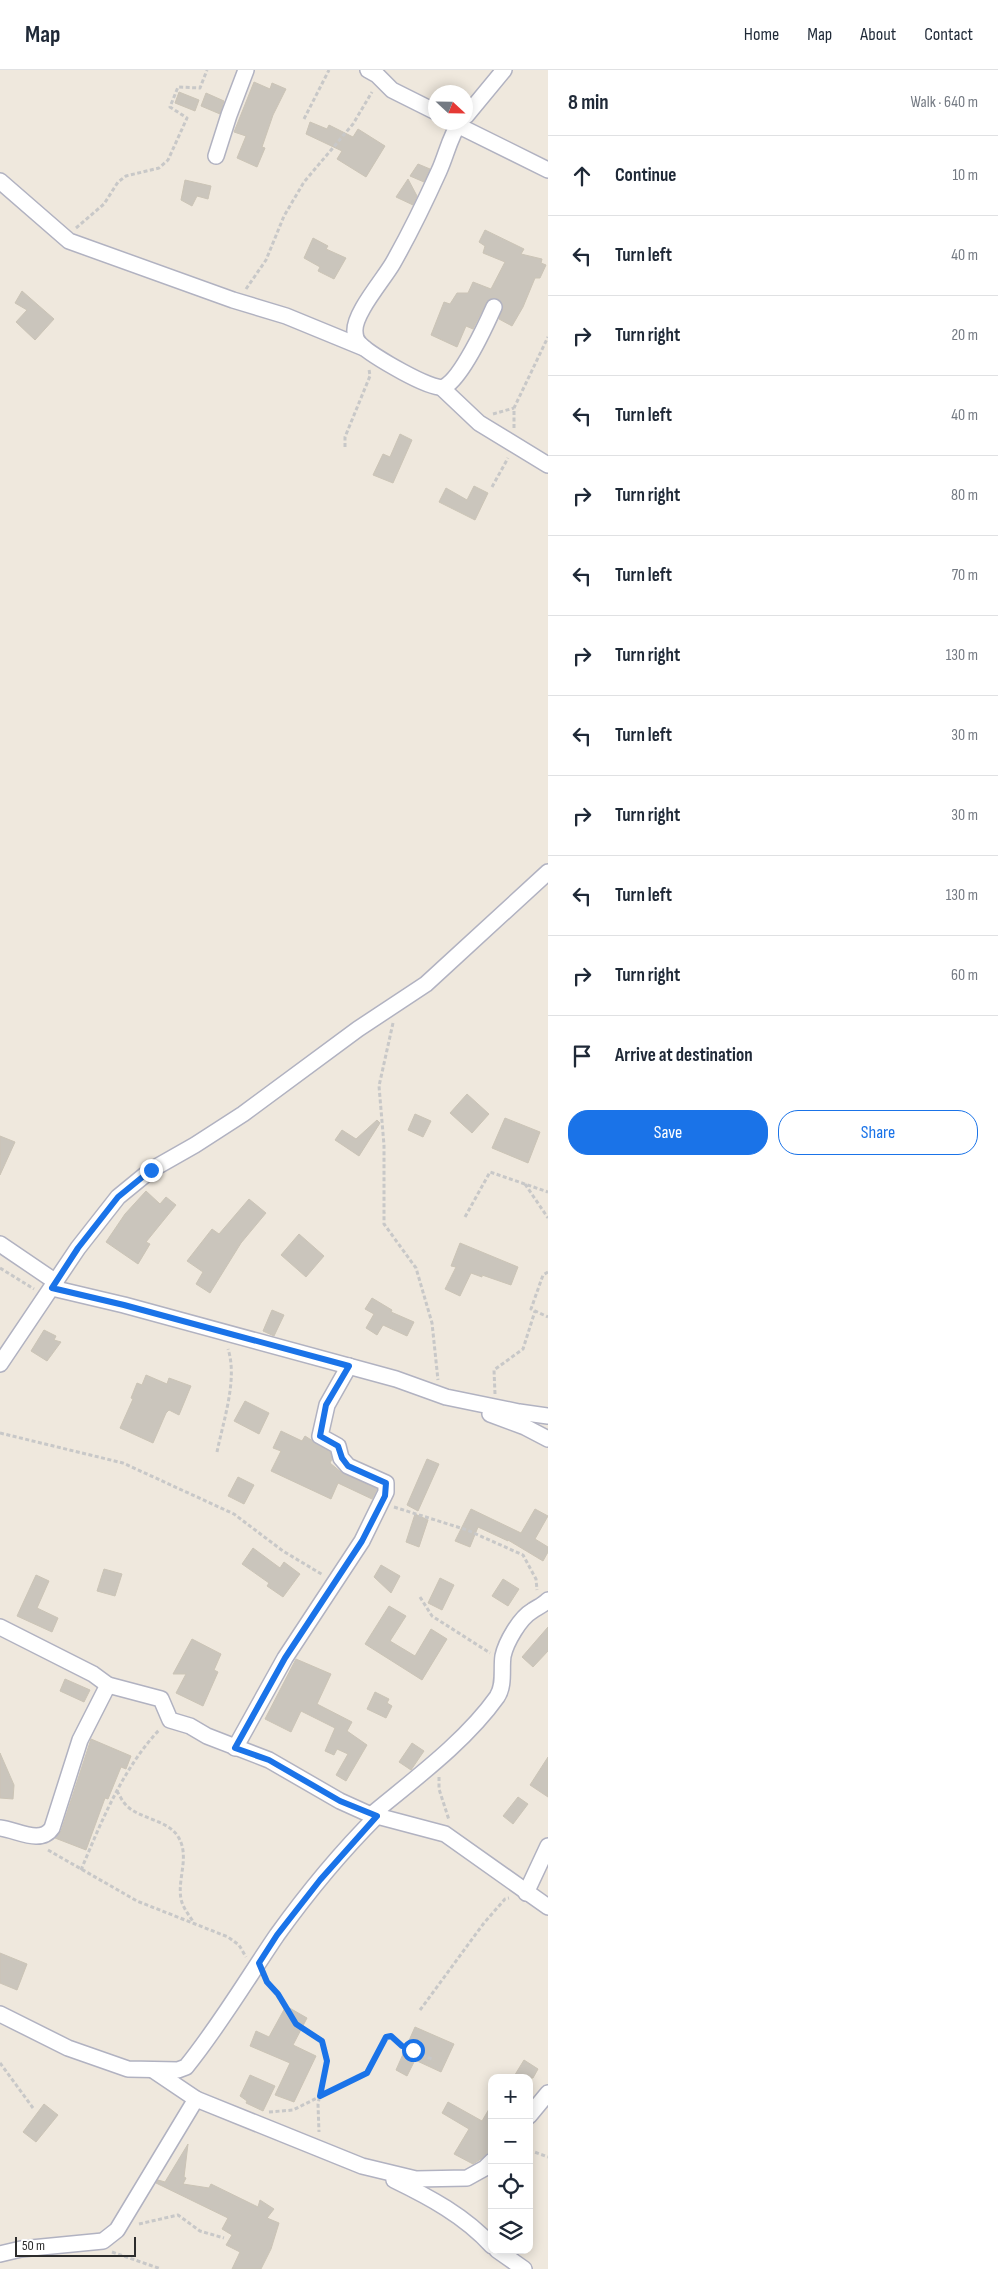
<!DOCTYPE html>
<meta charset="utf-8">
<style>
body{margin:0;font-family:"Sofia Sans Condensed",sans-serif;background:#f6f6f7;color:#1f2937}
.controls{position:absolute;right:15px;bottom:15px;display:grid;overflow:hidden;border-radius:10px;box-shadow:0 2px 12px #0003}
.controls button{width:45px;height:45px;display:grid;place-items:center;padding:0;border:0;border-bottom:1px solid #e0e1e3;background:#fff;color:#1f2937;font:25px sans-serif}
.compass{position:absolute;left:428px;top:15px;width:45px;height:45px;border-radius:50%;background:#fff;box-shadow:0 2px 12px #0003;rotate:112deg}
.scale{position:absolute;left:15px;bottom:12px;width:121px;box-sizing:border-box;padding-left:5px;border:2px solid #2c2c2c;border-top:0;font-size:14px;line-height:18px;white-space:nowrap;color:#2c2c2c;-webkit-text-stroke:4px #fff;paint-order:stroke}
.stop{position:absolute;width:15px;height:15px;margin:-11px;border:4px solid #1a73e8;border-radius:50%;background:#fff}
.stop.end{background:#1a73e8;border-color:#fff;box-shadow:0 1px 5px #0008}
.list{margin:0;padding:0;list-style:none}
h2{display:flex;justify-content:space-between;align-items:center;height:65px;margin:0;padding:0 20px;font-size:21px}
h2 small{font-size:16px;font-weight:400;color:#747a83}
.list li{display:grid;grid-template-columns:32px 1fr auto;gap:15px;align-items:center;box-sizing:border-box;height:80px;padding:0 20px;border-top:1px solid #e0e1e3}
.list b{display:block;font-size:19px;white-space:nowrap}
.list em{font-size:16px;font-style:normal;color:#747a83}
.actions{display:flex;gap:10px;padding:15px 20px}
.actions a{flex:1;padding:11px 0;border:1px solid #1a73e8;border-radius:20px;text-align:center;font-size:18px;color:#1a73e8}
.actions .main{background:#1a73e8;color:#fff}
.icon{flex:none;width:28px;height:28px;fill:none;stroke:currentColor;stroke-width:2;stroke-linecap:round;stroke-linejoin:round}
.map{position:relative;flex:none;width:548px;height:2199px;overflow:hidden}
header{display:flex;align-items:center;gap:30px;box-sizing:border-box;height:70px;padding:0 25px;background:#fff;border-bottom:1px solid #e0e1e3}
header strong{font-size:24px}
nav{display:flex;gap:28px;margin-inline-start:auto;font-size:18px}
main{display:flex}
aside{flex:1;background:#fff}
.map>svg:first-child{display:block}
</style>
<header>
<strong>Map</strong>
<nav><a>Home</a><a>Map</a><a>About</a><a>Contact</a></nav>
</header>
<main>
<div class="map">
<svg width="548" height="2199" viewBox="0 0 548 2199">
<rect width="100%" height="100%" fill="#efe8dd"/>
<g fill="#cac5bc" stroke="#cbc4b6">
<polygon points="254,12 270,19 272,13 286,19 273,45 262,77 265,78 257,97 237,88 246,66 234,62"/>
<polygon points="179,22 199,30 195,41 175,33"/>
<polygon points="206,23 224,31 220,44 201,36"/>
<polygon points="310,52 327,59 329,55 353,67 358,59 385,76 366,107 337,89 342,81 306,64"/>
<polygon points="418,94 430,99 424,112 410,106"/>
<polygon points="408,109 417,126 413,135 396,127"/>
<polygon points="185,110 211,116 208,129 197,126 192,136 181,130"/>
<polygon points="485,160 524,179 521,184 542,189 541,193 546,195 540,208 535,208 523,237 512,256 499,249 503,236 498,229 493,228 486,233 473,259 466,256 457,277 431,265 444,232 450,234 457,223 468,223 473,212 491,219 505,192 483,183 485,176 479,172"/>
<polygon points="313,168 328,176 326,179 346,188 334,209 318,201 320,197 304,188"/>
<polygon points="22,221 54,249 35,270 16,252 27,240 15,233"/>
<polygon points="400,364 412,370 393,413 373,405 383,384 390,387"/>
<polygon points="474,416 488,423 475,450 439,432 446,418 467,430"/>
<polygon points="467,1024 489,1044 472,1063 450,1043"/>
<polygon points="415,1044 431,1051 423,1067 408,1060"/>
<polygon points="505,1048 540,1062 528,1093 492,1078"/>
<polygon points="377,1050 380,1053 359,1086 335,1070 342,1060 356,1069"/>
<polygon points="0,1066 15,1072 0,1105"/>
<polygon points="146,1121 160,1134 166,1127 176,1135 146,1172 150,1174 138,1194 106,1172 125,1144"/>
<polygon points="249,1129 266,1143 241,1173 210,1223 196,1214 203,1202 187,1191 212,1159 219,1164"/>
<polygon points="299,1164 324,1186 306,1207 281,1185"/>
<polygon points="460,1173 518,1197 511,1215 482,1205 482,1207 471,1203 460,1226 445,1219 456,1197 451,1196"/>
<polygon points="372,1228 392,1240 391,1242 414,1252 407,1266 383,1255 377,1265 366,1258 374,1244 365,1239"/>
<polygon points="272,1240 284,1245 274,1266 263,1261"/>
<polygon points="44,1260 56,1266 54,1270 61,1272 47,1291 31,1281"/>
<polygon points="146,1305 167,1314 169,1308 191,1316 179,1345 169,1340 166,1343 153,1373 120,1358 133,1329 131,1328 137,1313 142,1315"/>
<polygon points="245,1331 269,1343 259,1364 234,1351"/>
<polygon points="281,1361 302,1371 305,1366 330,1382 332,1389 330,1393 341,1402 377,1419 372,1429 338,1413 331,1429 271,1401 281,1381 273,1378"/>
<polygon points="427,1389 439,1394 418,1441 407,1435"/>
<polygon points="238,1407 254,1415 244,1434 228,1426"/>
<polygon points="471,1439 521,1463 535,1439 548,1446 535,1469 548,1477 548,1482 543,1491 508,1470 508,1471 478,1457 470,1477 455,1471"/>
<polygon points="415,1444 428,1450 419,1477 406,1472"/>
<polygon points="253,1478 280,1498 284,1492 300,1504 283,1527 267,1516 269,1513 242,1494"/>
<polygon points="381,1495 400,1506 391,1523 374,1507"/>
<polygon points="104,1499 122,1504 115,1526 97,1521"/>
<polygon points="36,1505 49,1511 37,1538 58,1548 52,1562 17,1546"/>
<polygon points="440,1508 454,1515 442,1540 428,1533"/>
<polygon points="503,1509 519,1519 508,1536 492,1526"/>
<polygon points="389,1536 406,1546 390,1571 415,1586 431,1559 447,1569 422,1610 365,1574"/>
<polygon points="548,1557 548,1581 533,1597 522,1587"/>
<polygon points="192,1569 221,1584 214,1600 218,1602 203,1636 176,1623 186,1604 173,1604"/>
<polygon points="296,1589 331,1604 317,1634 352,1652 347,1661 367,1675 346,1711 336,1705 348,1684 337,1679 334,1685 325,1681 335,1658 301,1641 291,1662 265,1649"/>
<polygon points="65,1609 90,1620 84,1632 60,1621"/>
<polygon points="375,1622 389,1629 387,1633 392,1636 386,1648 367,1639"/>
<polygon points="91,1669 131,1686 126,1699 121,1697 108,1729 105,1728 86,1780 55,1768 61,1761"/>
<polygon points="412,1673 424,1681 411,1700 399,1692"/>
<polygon points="0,1683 14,1715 13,1729 0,1728"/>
<polygon points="548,1687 548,1727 530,1715"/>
<polygon points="518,1727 528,1734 513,1754 503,1746"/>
<polygon points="0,1883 27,1894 17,1920 0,1913"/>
<polygon points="286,1936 307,1948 293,1975 316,1986 294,2032 275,2025 290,1993 250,1976 256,1961 269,1967"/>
<polygon points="415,1957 454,1974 441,2002 415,1990 407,2006 396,2000"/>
<polygon points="524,1990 538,1999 533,2008 513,2008"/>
<polygon points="250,2005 275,2016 263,2041 246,2033 247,2031 240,2026"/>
<polygon points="448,2032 482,2051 492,2034 492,2082 473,2094 454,2084 469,2059 442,2043"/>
<polygon points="44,2034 58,2045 36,2072 23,2062"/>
<polygon points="188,2074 184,2107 186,2108 183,2114 209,2118 211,2114 258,2137 260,2130 274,2139 267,2148 279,2153 271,2179 261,2199 232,2199 240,2182 226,2175 232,2165 222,2159 228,2148 156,2113 158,2110 165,2112"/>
</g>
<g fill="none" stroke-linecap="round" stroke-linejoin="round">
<defs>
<g id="minor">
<polyline points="368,0 377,5 392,20 436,42"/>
<polyline points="466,46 504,0"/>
<polyline points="451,52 548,100"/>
<path d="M460 52C450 66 446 86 439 101 425 132 410 163 393 193 384 209 353 244 355 262 355 267 357 272 361 275 371 285 433 322 444 317 461 309 486 255 494 237"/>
<polyline points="216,86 229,45 246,0"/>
<polyline points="0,111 69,171 233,230 286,246 364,278"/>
<polyline points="442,318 479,353 548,395"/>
<polyline points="0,1174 56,1212"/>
<polyline points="52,1218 124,1235 396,1309 446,1327 519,1342 548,1346"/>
<polyline points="0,1294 78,1178 118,1127 151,1100 195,1075 243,1044 358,959 426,914 548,802"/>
<polyline points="490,1344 525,1357 548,1369"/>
<polyline points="0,1557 93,1604 108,1615 161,1629 170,1650 190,1656 207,1666 269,1690 340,1731 371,1745"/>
<polyline points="235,1678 285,1588 362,1471 386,1422 386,1413 348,1396 341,1388 338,1376 320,1366 327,1335 349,1296"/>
<path d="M377 1746 371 1745C413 1710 465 1672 497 1627 505 1615 501 1599 503 1586 506 1572 520 1548 532 1541 538 1537 543 1535 548 1530"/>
<path d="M0 1758C17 1760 41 1775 52 1758L80 1670 108 1615"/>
<polyline points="526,1823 548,1776"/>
<path d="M0 1944 68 1978 128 1999 178 2000 186 1997C220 1955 247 1909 277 1865 305 1826 343 1780 377 1746L445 1764 548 1837"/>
<polyline points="153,2000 196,2029 362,2096 416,2109 467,2108 485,2098 492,2091"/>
<polyline points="529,2046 548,2023"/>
<path d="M394 2110C429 2127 465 2146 492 2176"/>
<polyline points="497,2180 524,2199"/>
<polyline points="0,2184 21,2179 103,2171 117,2160 196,2029"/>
</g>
</defs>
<use href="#minor" stroke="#b1b2c1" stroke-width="18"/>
<g stroke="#c8c8c8" stroke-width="3" stroke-dasharray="4 2.5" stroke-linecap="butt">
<polyline points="304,49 329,0"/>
<polyline points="76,158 104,134 118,112 126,106 159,98 168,90 187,48 170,37 178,17 200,18 207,0"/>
<polyline points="246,219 266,190 284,146 304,112 353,54 372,22"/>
<polyline points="493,344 514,338"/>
<polyline points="514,358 514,338 548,267"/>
<polyline points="345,377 345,367 370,306 369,299"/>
<polyline points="492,417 508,388"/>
<polyline points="393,953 379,1016 384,1075 384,1154 416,1198 432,1253 438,1310"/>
<polyline points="525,1114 548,1148"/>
<polyline points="465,1147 490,1102 548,1122"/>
<polyline points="0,1198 34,1219"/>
<polyline points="548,1202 543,1205 531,1239 548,1247"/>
<polyline points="495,1324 494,1300 523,1279 535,1241"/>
<polyline points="0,1363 123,1393 234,1444 283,1481 323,1505"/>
<path d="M217 1382C223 1352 238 1309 228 1279"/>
<polyline points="394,1437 467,1460 523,1485 536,1509 537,1520"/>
<polyline points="420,1527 432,1546 490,1583"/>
<polyline points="439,1707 439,1719 449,1750"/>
<path d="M117 1721C120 1726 123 1733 128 1737 142 1749 166 1750 177 1765 191 1785 177 1808 181 1829 183 1838 189 1845 194 1853"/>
<polyline points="48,1780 137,1831 228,1867 239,1875 246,1887"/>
<path d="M81 1800C102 1750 123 1698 160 1659"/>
<polyline points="266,1909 296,1954 318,1967 325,1978 327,1991 318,2034 319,2062"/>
<polyline points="420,1940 484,1853 505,1829 509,1828"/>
<polyline points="0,1993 33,2038"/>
<polyline points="269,2042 293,2040 367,2003 386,1967 391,1967 402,1976 434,1990"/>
<polyline points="529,2080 548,2087"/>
<polyline points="139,2154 178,2145 200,2161 224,2168"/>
<polyline points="112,2182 161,2199"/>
</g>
<use href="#minor" stroke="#fff" stroke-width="15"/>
</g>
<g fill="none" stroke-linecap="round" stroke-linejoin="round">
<polyline stroke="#1a73e8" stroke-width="6" points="151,1100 118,1127 78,1178 52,1218 124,1235 349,1296 326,1335 320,1366 338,1376 342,1388 348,1396 386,1413 385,1426 362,1471 285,1588 235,1678 269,1690 340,1731 377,1746 320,1810 277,1865 259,1893 267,1912 278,1924 296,1954 322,1971 327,1991 320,2026 367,2003 386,1967 391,1966 402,1976 413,1980"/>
</g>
</svg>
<div class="controls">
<button>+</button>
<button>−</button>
<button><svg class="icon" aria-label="locate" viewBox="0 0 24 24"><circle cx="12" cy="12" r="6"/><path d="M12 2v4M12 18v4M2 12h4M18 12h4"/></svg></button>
<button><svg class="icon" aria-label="layers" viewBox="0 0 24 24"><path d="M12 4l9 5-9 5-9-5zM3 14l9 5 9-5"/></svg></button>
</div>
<svg class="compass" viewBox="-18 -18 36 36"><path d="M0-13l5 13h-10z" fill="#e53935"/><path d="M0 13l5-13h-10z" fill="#747a83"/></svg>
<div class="scale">50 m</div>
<div class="stop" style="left:413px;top:1980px"></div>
<div class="stop end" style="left:151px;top:1100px"></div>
</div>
<aside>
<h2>8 min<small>Walk · 640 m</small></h2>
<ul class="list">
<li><svg class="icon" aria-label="ahead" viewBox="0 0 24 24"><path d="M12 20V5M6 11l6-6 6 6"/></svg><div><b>Continue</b></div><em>10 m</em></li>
<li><svg class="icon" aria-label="left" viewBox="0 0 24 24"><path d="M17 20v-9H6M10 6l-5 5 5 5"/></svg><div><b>Turn left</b></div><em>40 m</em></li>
<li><svg class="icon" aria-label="right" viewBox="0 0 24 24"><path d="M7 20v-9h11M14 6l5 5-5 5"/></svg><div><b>Turn right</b></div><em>20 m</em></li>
<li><svg class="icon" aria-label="left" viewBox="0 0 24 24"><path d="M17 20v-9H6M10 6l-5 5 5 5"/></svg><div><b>Turn left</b></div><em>40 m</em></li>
<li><svg class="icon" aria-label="right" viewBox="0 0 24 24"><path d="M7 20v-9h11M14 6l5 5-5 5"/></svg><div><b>Turn right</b></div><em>80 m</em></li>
<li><svg class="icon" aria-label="left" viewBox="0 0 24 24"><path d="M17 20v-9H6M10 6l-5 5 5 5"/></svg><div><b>Turn left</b></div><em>70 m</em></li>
<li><svg class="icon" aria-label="right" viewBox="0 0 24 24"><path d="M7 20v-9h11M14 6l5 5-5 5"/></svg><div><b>Turn right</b></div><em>130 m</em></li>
<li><svg class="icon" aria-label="left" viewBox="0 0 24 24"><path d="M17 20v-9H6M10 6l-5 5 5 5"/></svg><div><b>Turn left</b></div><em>30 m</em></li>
<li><svg class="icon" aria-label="right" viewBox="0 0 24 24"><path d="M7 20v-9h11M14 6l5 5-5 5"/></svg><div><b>Turn right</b></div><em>30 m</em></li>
<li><svg class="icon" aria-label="left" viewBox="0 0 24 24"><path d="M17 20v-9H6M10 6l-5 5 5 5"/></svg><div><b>Turn left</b></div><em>130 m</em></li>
<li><svg class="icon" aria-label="right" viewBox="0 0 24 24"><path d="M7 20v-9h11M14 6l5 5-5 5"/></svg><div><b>Turn right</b></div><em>60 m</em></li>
<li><svg class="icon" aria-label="arrive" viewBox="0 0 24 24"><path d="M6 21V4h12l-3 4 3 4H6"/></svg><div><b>Arrive at destination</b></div></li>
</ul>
<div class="actions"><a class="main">Save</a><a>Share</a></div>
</aside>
</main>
